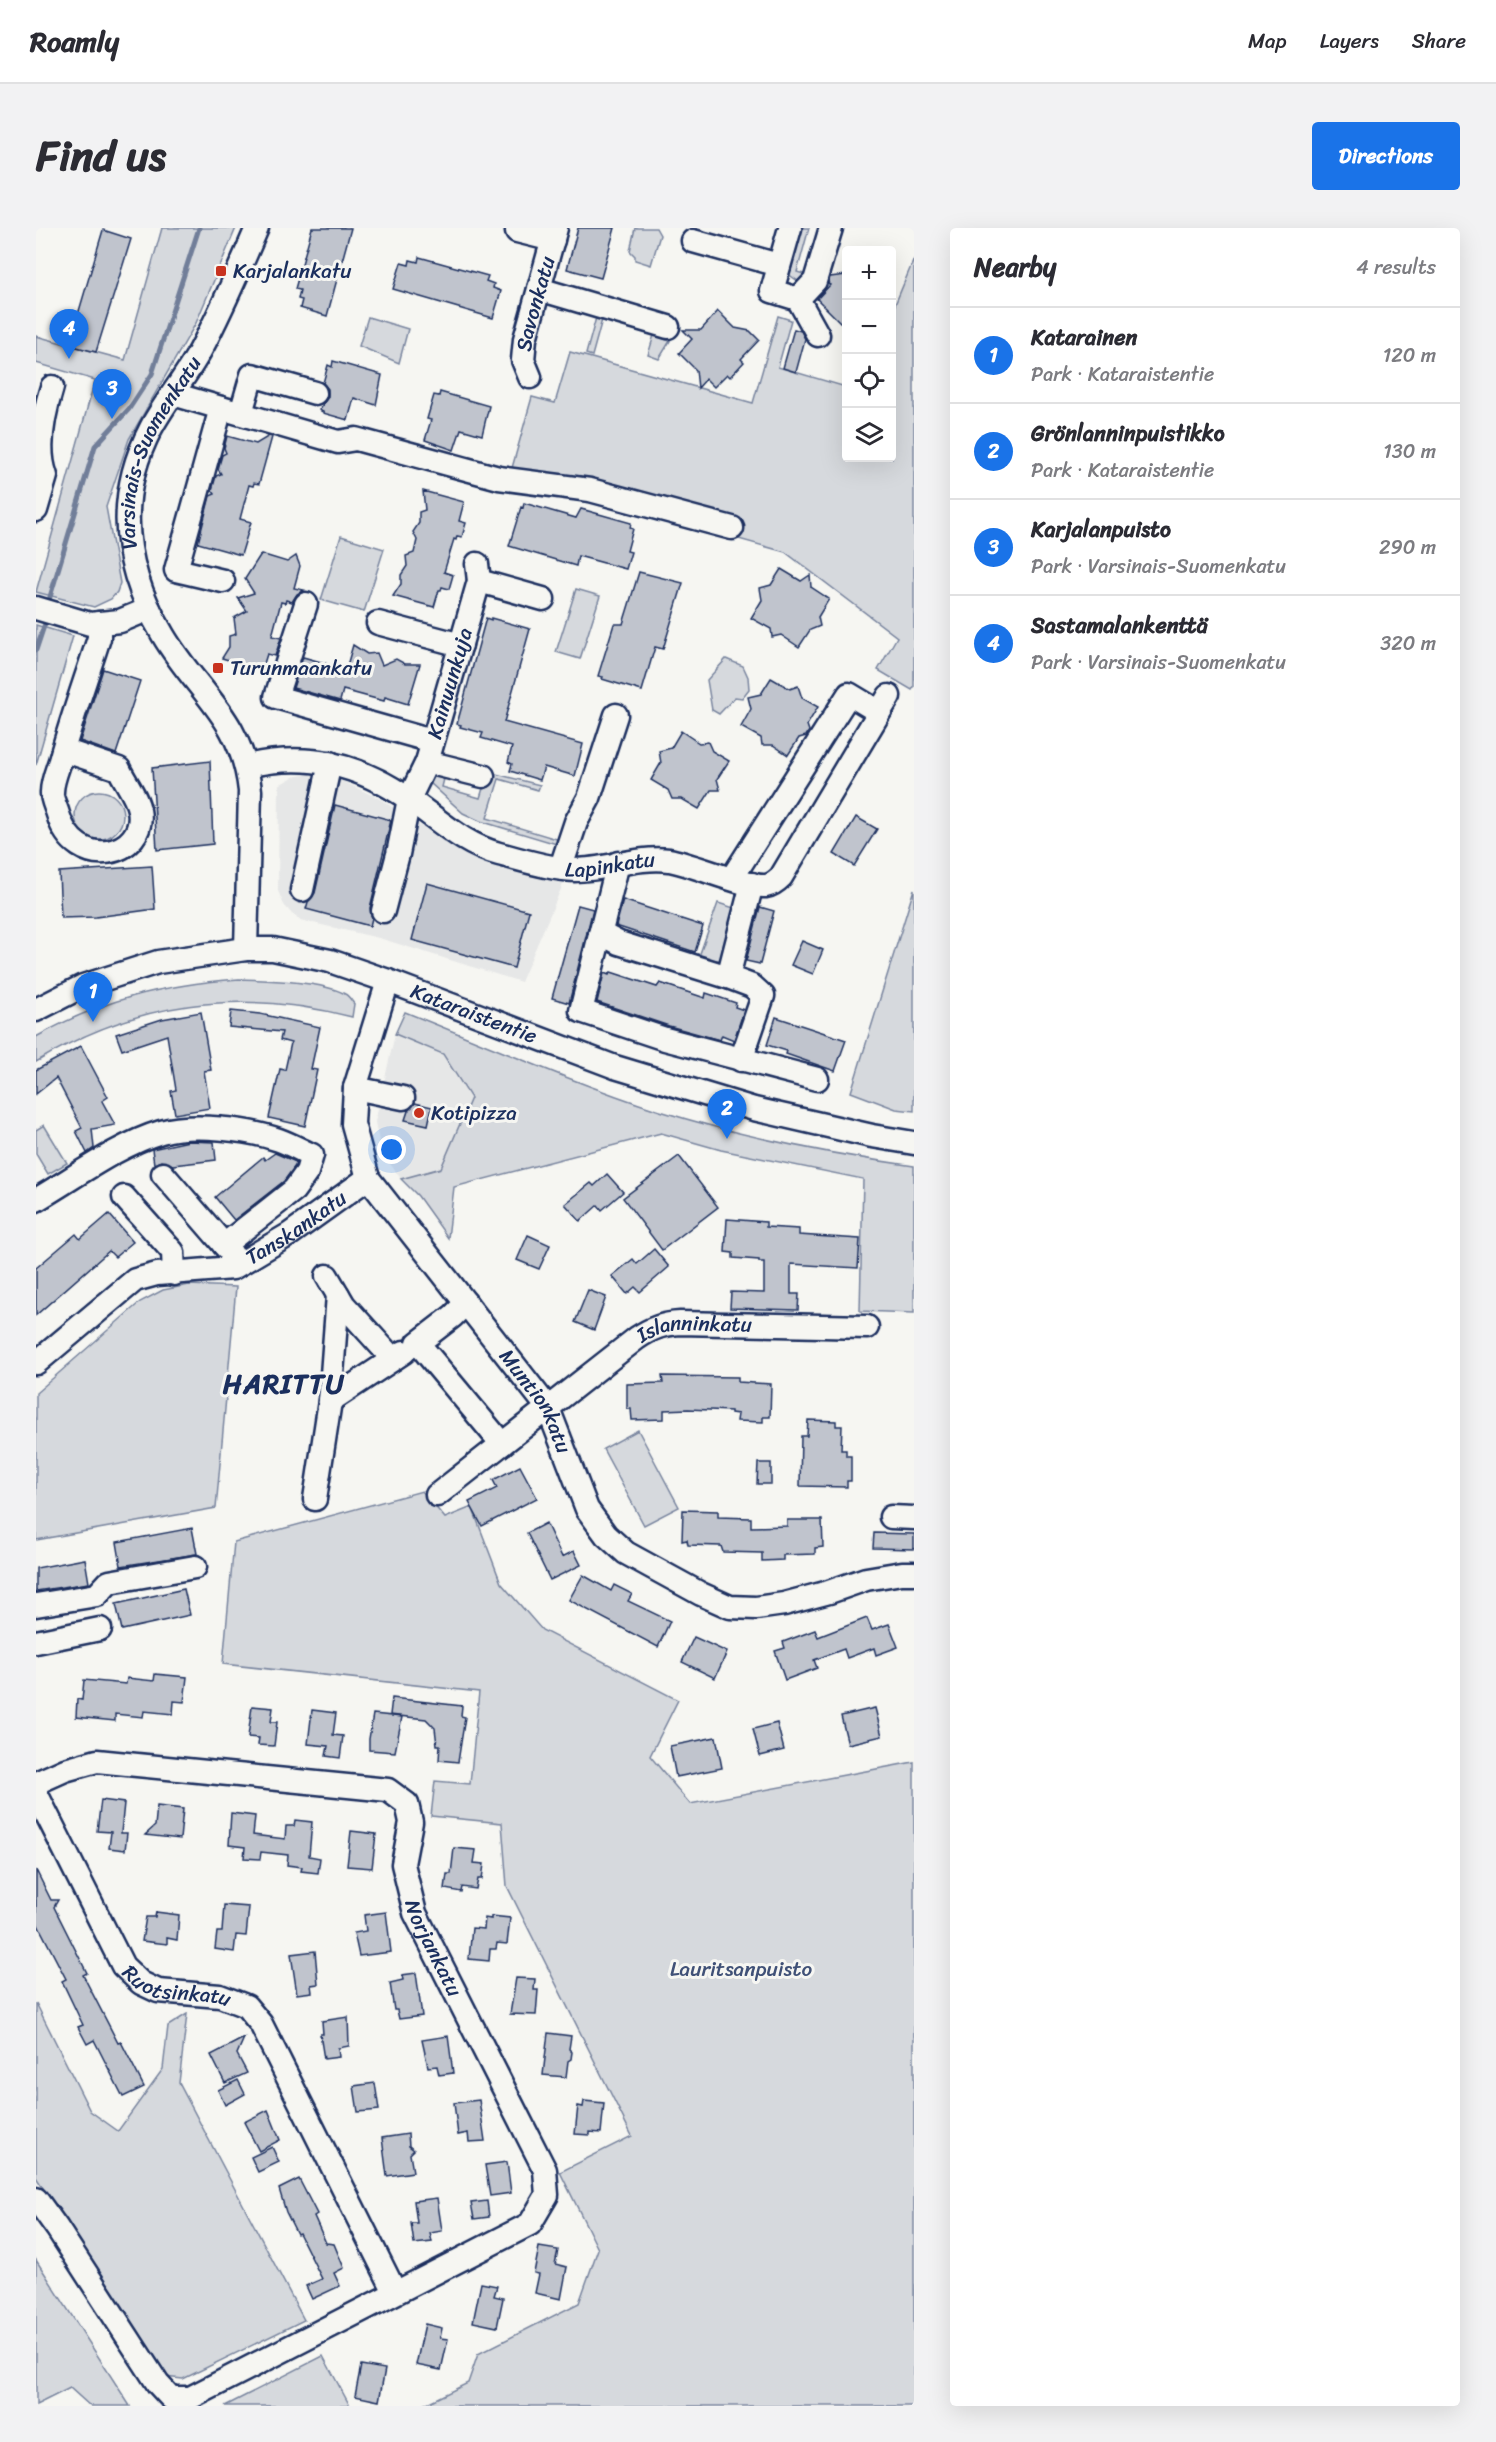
<!DOCTYPE html>
<meta charset="utf-8">
<style>
body{margin:0;font-family:Sriracha,sans-serif;background:#f2f2f3;color:#2b2b33}
.controls{position:absolute;right:18px;top:18px;display:grid;overflow:hidden;border-radius:6px;box-shadow:0 6px 24px #0002}
.controls button{width:54px;height:54px;display:grid;place-items:center;padding:0;border:0;border-bottom:2px solid #e1e1e2;background:#fff;color:#2b2b33;font:30px sans-serif}
.you{position:absolute;left:356px;top:922px;width:21px;height:21px;margin:-15px;border:4px solid #fff;border-radius:50%;background:#1a73e8;box-shadow:0 0 0 9px #1a73e833}
.badge{display:grid;place-items:center;width:39px;height:39px;border-radius:50%;background:#1a73e8;color:#fff;font-size:20px;font-weight:700}
.pin{position:absolute;translate:-50% -50px;filter:drop-shadow(0 2px 3px #0008)}
.pin::after{content:'';position:absolute;top:32px;width:21px;height:18px;background:inherit;clip-path:polygon(0 0,100% 0,50% 100%)}
.list{margin:0;padding:0;list-style:none}
h2{display:flex;justify-content:space-between;align-items:center;height:78px;margin:0;padding:0 24px;font-size:26px}
h2 small{font-size:20px;font-weight:400;color:#7c7c81}
.list li{display:grid;grid-template-columns:39px 1fr auto;gap:18px;align-items:center;box-sizing:border-box;height:96px;padding:0 24px;border-top:2px solid #e1e1e2}
.list b{display:block;font-size:22px;white-space:nowrap}
.list p{margin:0;font-size:20px;white-space:nowrap;color:#7c7c81}
.list em{font-size:20px;font-style:normal;color:#7c7c81}
.icon{flex:none;width:33px;height:33px;fill:none;stroke:currentColor;stroke-width:2;stroke-linecap:round;stroke-linejoin:round}
.map{position:relative;flex:none;width:878px;height:2178px;overflow:hidden;border-radius:6px}
header{display:flex;align-items:center;gap:36px;box-sizing:border-box;height:84px;padding:0 30px;background:#fff;border-bottom:2px solid #e1e1e2}
header strong{font-size:28px}
nav{display:flex;gap:33px;margin-inline-start:auto;font-size:21px}
.intro{display:flex;align-items:center;justify-content:space-between;box-sizing:border-box;height:144px;padding:0 36px}
h1{margin:0;font-size:42px}
.button{padding:15px 27px;border-radius:6px;background:#1a73e8;color:#fff;font-size:21px;font-weight:700}
main{display:flex;gap:36px;padding:0 36px}
aside{flex:1;background:#fff;border-radius:6px;box-shadow:0 6px 24px #0002}
.map>svg:first-child{display:block}
</style>
<header>
<strong>Roamly</strong>
<nav><a>Map</a><a>Layers</a><a>Share</a></nav>
</header>
<div class="intro"><h1>Find us</h1><a class="button">Directions</a></div>
<main>
<div class="map">
<svg width="878" height="2178" viewBox="0 0 878 2178">
<rect width="100%" height="100%" fill="#f6f6f2"/>
<filter id="ink" filterUnits="userSpaceOnUse"><feTurbulence type="fractalNoise" baseFrequency=".0167" numOctaves="2"/><feDisplacementMap in="SourceGraphic" scale="12" xChannelSelector="R" yChannelSelector="G"/><feConvolveMatrix kernelMatrix="1 2 1 2 8 2 1 2 1" color-interpolation-filters="sRGB"/></filter>
<g filter="url(#ink)">
<g fill="#e6e7e7">
<polygon points="271,546 304,552 344,571 421,622 528,654 485,754 343,710 264,692 256,686 248,677 242,663 243,557 257,549"/>
<polygon points="359,806 407,826 435,871 405,940 365,951 345,923 339,894"/>
</g>
<g fill="#d6d9dd" stroke="#78849e" stroke-width="1.5">
<polygon points="126,0 200,0 160,95 93,211 70,279 84,355 81,364 75,371 58,379 0,364 59,152 0,135 0,108 89,132"/>
<polygon points="599,0 620,0 624,7 615,37 599,32 599,28 594,23"/>
<polygon points="762,0 773,0 761,44 771,47 762,53 752,46"/>
<polygon points="878,31 878,459 876,462 842,442 861,409 749,324 474,247 496,169 519,175 534,124 717,175 742,88 755,92 742,139 810,159 810,230 856,230 856,84"/>
<polygon points="561,86 567,88 556,128 550,126"/>
<polygon points="332,89 372,101 363,135 323,118"/>
<polygon points="618,107 634,113 623,131 612,127"/>
<polygon points="305,308 348,321 328,384 285,372"/>
<polygon points="540,361 564,368 544,431 520,424"/>
<polygon points="0,397 37,408 0,537"/>
<polygon points="690,431 707,438 712,449 713,461 706,470 699,469 683,486 676,482 671,452"/>
<polygon points="452,544 504,557 502,562 463,551 451,590 524,612 524,617 444,593 427,585 393,554 397,545 409,547 406,559 444,570"/>
<circle cx="63" cy="587" r="24"/>
<polygon points="878,661 878,883 860,881 815,864"/>
<polygon points="682,675 698,680 684,732 661,734"/>
<path d="M203 751C229 752 286 753 309 766 313 768 315 772 318 776L316 789C203 760 100 773 0 834V809C67 771 126 757 203 751Z"/>
<path d="M369 784C454 818 538 855 624 883 706 909 793 926 878 938V1085L824 1083 827 951 685 922 625 905 418 959 412 1010 382 968 365 951 405 940 435 870 407 826 359 806Z"/>
<polygon points="8,897 31,935 12,946 0,926 0,902"/>
<polygon points="153,1057 200,1059 180,1280 0,1312 0,1165 104,1074 127,1062"/>
<polygon points="602,1202 643,1279 608,1297 567,1221"/>
<polygon points="386,1263 409,1290 436,1279 465,1355 506,1402 642,1472 614,1528 654,1576 878,1534 878,2178 385,2178 432,2155 442,2126 543,2075 562,2021 524,1944 596,1908 471,1658 466,1595 395,1588 399,1553 434,1556 443,1464 187,1436 198,1314"/>
<polygon points="0,1775 54,1883 82,1903 127,1841 132,1798 151,1786 143,1855 268,2092 147,2151 128,2149 0,1949"/>
<polygon points="0,2032 94,2178 54,2178 34,2160 0,2177"/>
<polygon points="287,2128 314,2178 189,2178"/>
</g>
<g fill="none" stroke-linecap="round" stroke-linejoin="round">
<g stroke="#717e99" stroke-width="5">
<polyline points="14,369 59,218 93,181 116,146 163,0"/>
<polyline points="0,422 8,398"/>
</g>
</g>
<g fill="#c0c4cd" stroke="#1b2f5e" stroke-width="1.5">
<polygon points="276,0 315,0 291,88 264,80 266,72 262,71 264,62 259,61"/>
<polygon points="542,0 579,0 565,50 531,41"/>
<polygon points="67,2 95,11 60,124 33,117"/>
<polygon points="383,29 452,48 450,53 458,56 457,60 465,63 457,90 357,61 365,35 373,37 374,32 382,34"/>
<polygon points="810,47 810,100 781,71 794,57 792,56 794,49"/>
<polygon points="682,83 699,100 714,103 723,112 705,131 708,134 694,149 691,146 678,159 670,151 662,160 660,142 643,125 656,111 647,102 665,102"/>
<polygon points="758,101 765,103 769,111 760,144 747,140"/>
<polygon points="297,133 346,147 340,177 318,170 312,192 287,185 287,184 283,182 292,169 292,161 287,155 292,137 296,139"/>
<polygon points="404,164 453,178 446,207 425,201 418,222 389,212 395,192 391,191 398,167 403,168"/>
<polygon points="191,208 220,216 233,208 236,209 223,256 218,255 217,258 213,257 204,291 215,294 205,327 162,315 174,268 179,266 176,262 180,248 185,246 182,241 186,227 190,225 188,220"/>
<polygon points="387,263 428,274 423,293 430,295 426,309 421,308 420,312 418,311 408,344 417,347 413,361 406,359 405,362 403,362 398,379 357,368 365,356 365,347 371,338 370,328 378,325 381,312 377,304 383,295 383,284 389,282"/>
<polygon points="488,275 540,290 545,281 595,295 594,300 597,301 591,323 595,324 590,341 542,328 540,338 473,318 485,279 487,280"/>
<polygon points="225,326 251,334 260,328 264,338 258,360 268,362 261,366 256,374 250,372 249,375 245,374 236,408 245,410 239,428 231,426 226,442 186,430 193,419 193,408 200,406 198,390 211,383 202,370 218,365 209,351"/>
<polygon points="745,341 765,353 774,347 775,359 793,371 782,389 784,398 774,402 763,419 745,407 736,409 735,401 715,390 726,372 724,360 735,357"/>
<polygon points="603,344 647,355 627,421 619,419 606,463 566,451 567,449 562,448 578,396 587,396"/>
<polygon points="450,390 455,392 455,390 494,401 468,494 547,516 539,548 508,539 504,552 474,543 476,536 472,534 476,519 445,510 447,505 424,499 425,497 421,496"/>
<polygon points="317,417 331,426 341,425 346,437 360,431 369,436 384,436 372,476 349,469 348,473 307,462 304,473 257,460 267,429 310,441"/>
<polygon points="67,441 104,453 80,526 44,513"/>
<polygon points="735,450 754,461 762,458 766,470 782,479 771,497 773,503 770,508 763,510 752,527 737,517 726,517 725,510 705,499 715,481 712,469 725,466"/>
<polygon points="645,503 663,515 672,514 676,523 693,533 681,551 684,562 675,562 663,581 646,571 636,571 632,562 615,552 625,535 623,523 635,520"/>
<polygon points="174,533 177,616 121,622 116,540"/>
<polygon points="299,577 355,592 334,680 336,690 334,698 270,681 272,674 279,665"/>
<polygon points="820,589 841,601 818,638 798,626"/>
<polygon points="116,638 119,681 60,689 25,690 23,644"/>
<polygon points="391,655 493,683 478,740 376,712"/>
<polygon points="587,672 667,698 659,724 580,698"/>
<polygon points="542,677 557,681 533,775 516,770"/>
<polygon points="724,679 738,683 724,736 710,733"/>
<polygon points="766,713 787,722 777,746 755,737"/>
<polygon points="575,744 621,759 624,755 669,770 670,765 700,775 699,779 708,782 698,812 686,807 684,812 633,798 561,774 568,745 573,747"/>
<polygon points="195,783 224,786 284,799 275,841 281,842 269,898 233,890 244,841 249,842 255,815 244,812 246,804 193,799"/>
<polygon points="165,784 175,842 168,843 174,880 139,886 135,863 140,862 131,807 86,822 80,806 126,791"/>
<polygon points="740,789 810,812 799,843 750,826 751,823 731,817"/>
<polygon points="45,818 72,869 66,873 79,897 56,901 58,920 51,925 40,903 46,900 20,850 0,866 0,842"/>
<polygon points="379,875 396,879 392,897 369,892 372,883"/>
<polygon points="153,913 178,914 180,932 137,937 125,933 118,936 116,921"/>
<polygon points="239,925 260,934 259,938 248,953 198,992 179,969 227,929 229,932"/>
<polygon points="643,928 682,979 626,1022 587,970"/>
<polygon points="571,946 587,964 566,982 562,977 544,993 529,976 555,955 558,958"/>
<polygon points="73,986 97,1014 79,1029 73,1023 0,1087 0,1040 40,1006 44,1011"/>
<polygon points="691,991 730,994 730,999 763,1001 763,1007 824,1011 822,1040 755,1036 755,1066 763,1066 762,1082 694,1080 695,1064 728,1065 728,1034 723,1034 723,1032 697,1030 697,1025 689,1024"/>
<polygon points="492,1007 514,1017 503,1041 481,1032"/>
<polygon points="618,1021 633,1039 604,1064 599,1059 591,1066 576,1048 597,1031 601,1036"/>
<polygon points="552,1062 570,1069 558,1102 539,1094"/>
<polygon points="626,1148 702,1149 702,1154 735,1156 734,1189 727,1189 727,1194 701,1193 702,1186 695,1185 695,1183 652,1181 628,1182 628,1191 596,1192 595,1181 591,1181 591,1156 627,1155"/>
<polygon points="772,1192 800,1193 800,1198 806,1198 805,1222 810,1222 810,1228 815,1228 815,1253 811,1253 811,1259 764,1258 765,1208 771,1208"/>
<polygon points="722,1235 735,1235 735,1256 721,1256"/>
<polygon points="484,1238 501,1270 446,1298 433,1274 461,1260 457,1252"/>
<polygon points="647,1282 682,1283 682,1289 715,1290 715,1299 751,1298 751,1292 786,1292 787,1319 779,1320 779,1326 747,1327 747,1332 726,1333 726,1325 687,1324 685,1318 652,1317 651,1312 646,1313"/>
<polygon points="510,1295 526,1329 538,1323 545,1337 514,1352 491,1305"/>
<polygon points="156,1300 161,1326 85,1338 81,1314"/>
<polygon points="838,1305 878,1306 878,1321 837,1320"/>
<polygon points="49,1331 53,1355 0,1363 0,1340"/>
<polygon points="547,1347 575,1363 578,1357 596,1366 592,1373 634,1393 622,1419 533,1372"/>
<polygon points="148,1361 154,1387 86,1402 80,1376"/>
<polygon points="831,1390 836,1402 853,1396 862,1419 840,1427 838,1420 811,1430 808,1421 778,1432 781,1440 749,1452 739,1423 749,1420 747,1414 779,1402 782,1409"/>
<polygon points="658,1409 691,1424 679,1450 646,1434"/>
<polygon points="119,1446 151,1449 148,1474 138,1473 137,1486 108,1483 107,1489 79,1486 79,1493 40,1489 41,1471 46,1472 48,1452 90,1456 91,1450 118,1453"/>
<polygon points="356,1470 426,1478 425,1488 429,1489 422,1534 403,1532 404,1517 401,1517 399,1500 390,1491 354,1487"/>
<polygon points="216,1478 237,1480 235,1494 241,1494 238,1518 222,1517 223,1510 212,1509"/>
<polygon points="839,1480 846,1508 812,1516 805,1488"/>
<polygon points="276,1482 300,1485 297,1507 307,1508 304,1530 290,1528 292,1518 272,1516"/>
<polygon points="337,1486 366,1489 359,1524 333,1522 333,1511"/>
<polygon points="741,1495 748,1522 724,1528 717,1501"/>
<polygon points="680,1509 686,1540 640,1549 634,1518"/>
<polygon points="65,1572 88,1575 85,1605 91,1605 89,1622 73,1620 75,1604 61,1603"/>
<polygon points="121,1578 147,1581 144,1611 109,1607 119,1598"/>
<polygon points="195,1585 219,1588 217,1607 249,1611 250,1598 258,1598 259,1592 276,1594 273,1628 284,1630 282,1645 265,1643 266,1639 251,1637 252,1627 225,1624 224,1631 208,1630 209,1619 193,1617"/>
<polygon points="315,1603 340,1606 336,1640 311,1638"/>
<polygon points="418,1620 440,1622 438,1635 448,1636 446,1651 442,1651 440,1661 426,1659 425,1664 409,1661 411,1646 415,1646"/>
<polygon points="0,1642 15,1672 22,1672 18,1679 51,1745 47,1747 82,1815 85,1814 108,1859 87,1869 58,1812 51,1816 42,1799 47,1797 26,1753 30,1751 0,1693"/>
<polygon points="188,1677 213,1679 210,1708 200,1707 198,1724 179,1721 181,1704 186,1704"/>
<polygon points="120,1684 143,1687 141,1712 131,1710 131,1716 106,1713 110,1689 119,1689"/>
<polygon points="350,1684 355,1724 323,1728 318,1705 330,1703 328,1687"/>
<polygon points="455,1688 474,1690 471,1716 461,1715 460,1721 454,1721 453,1733 433,1731 436,1700 448,1701 449,1690 455,1691"/>
<polygon points="279,1723 282,1756 275,1757 276,1764 261,1766 255,1726"/>
<polygon points="380,1745 386,1788 363,1791 361,1782 358,1782 354,1755 367,1752 366,1747"/>
<polygon points="480,1750 499,1751 498,1762 502,1762 500,1787 474,1786"/>
<polygon points="312,1789 313,1818 302,1820 303,1829 288,1831 284,1806 287,1806 286,1793"/>
<polygon points="512,1805 535,1808 533,1821 536,1824 535,1831 532,1833 530,1849 507,1847"/>
<polygon points="412,1808 417,1845 403,1847 401,1838 392,1839 386,1812"/>
<polygon points="208,1810 201,1826 211,1845 189,1855 175,1827"/>
<polygon points="202,1852 209,1866 189,1877 182,1862"/>
<polygon points="339,1855 343,1882 322,1884 318,1858"/>
<polygon points="443,1872 449,1913 433,1914 432,1905 422,1907 418,1875"/>
<polygon points="548,1873 568,1875 565,1905 554,1904 554,1907 539,1906 542,1878 547,1879"/>
<polygon points="232,1882 244,1912 223,1923 208,1894"/>
<polygon points="372,1906 373,1918 378,1922 374,1926 377,1944 351,1948 346,1910"/>
<polygon points="236,1919 243,1934 222,1944 215,1929"/>
<polygon points="471,1934 475,1965 454,1968 449,1937"/>
<polygon points="263,1951 281,1986 278,1988 290,2015 298,2016 308,2040 298,2045 304,2058 276,2071 270,2058 286,2051 263,2005 261,2006 250,1984 243,1961"/>
<polygon points="401,1970 406,2003 394,2005 396,2014 378,2016 375,1995 381,1995 378,1973"/>
<polygon points="451,1973 453,1989 438,1991 435,1975"/>
<polygon points="503,2019 522,2022 519,2036 531,2039 525,2071 499,2065 503,2046 498,2045"/>
<polygon points="445,2055 461,2058 458,2068 467,2070 461,2099 437,2094"/>
<polygon points="389,2096 406,2100 404,2110 412,2111 405,2142 380,2137"/>
<polygon points="325,2137 349,2141 343,2173 319,2168"/>
</g>
<g fill="none" stroke-linecap="round" stroke-linejoin="round">
<defs>
<g id="minor">
<polyline points="754,0 736,63 762,71 779,53 795,0"/>
<polyline points="481,3 517,12"/>
<polyline points="657,13 743,37"/>
<polyline points="503,61 632,99"/>
<polyline points="762,71 782,107"/>
<path id="s1" d="M494 149 487 132 489 111 520 0"/>
<polyline points="137,166 302,214 320,211 463,250 554,262 696,300"/>
<polyline points="185,180 140,342 187,353"/>
<polyline points="205,185 216,147 279,165"/>
<path d="M0 282 10 248C0 221 7 188 16 159"/>
<polyline points="443,353 507,371"/>
<polyline points="270,376 240,469 396,513"/>
<polyline points="0,380 54,396 84,393 113,381"/>
<polyline points="342,395 425,417"/>
<path d="M27 522 83 541C89 554 101 569 103 582 112 627 39 647 22 586 20 579 15 570 16 564 16 554 21 542 24 533 35 492 50 451 63 410V395"/>
<polyline points="391,534 447,548"/>
<path id="s2" d="M211 538C272 524 323 536 374 572 403 592 428 617 463 626 487 632 514 641 539 642 571 642 601 628 633 632 657 636 711 660 730 658 736 657 741 653 745 649L853 468"/>
<polyline points="582,635 545,783 629,811 781,851"/>
<polyline points="525,639 540,594 553,570 580,487"/>
<polyline points="696,650 813,466 843,484"/>
<polyline points="266,662 294,535"/>
<path id="s3" d="M347 683 362 626 373 571 391 534 443 353 441 336"/>
<polyline points="564,705 583,715 692,749"/>
<path id="s4" d="M210 721 214 563C206 489 161 465 127 407 87 340 78 271 115 200 129 174 149 150 164 123 185 84 203 42 221 0"/>
<path id="s5" d="M352 753 319 860 317 896 332 950 512 1180 551 1281 570 1307 590 1325 665 1366 694 1379 720 1380 748 1376 793 1364 830 1351 866 1345H878"/>
<path id="s6" d="M0 782 47 758 122 734 210 721H237L294 733 352 753 579 839 718 881 836 908 878 915"/>
<polyline points="705,832 727,768 716,758 692,749 716,656"/>
<polyline points="319,860 367,870"/>
<polyline points="127,946 196,1026 196,1030"/>
<polyline points="88,969 137,1024 138,1046"/>
<path d="M0 972C38 950 82 917 125 904 156 895 212 901 243 912 254 916 265 922 276 927L271 944 258 962 188 1017"/>
<polyline points="291,1048 308,1077 357,1131"/>
<polyline points="430,1075 417,1088 382,1115 466,1216"/>
<path id="s7" d="M0 1135 99 1052 121 1046 197 1040 254 1006 332 950"/>
<polyline points="294,1173 368,1124"/>
<path id="s8" d="M401 1267 601 1110C616 1100 627 1096 644 1095L831 1099"/>
<polyline points="279,1271 294,1173 302,1067"/>
<polyline points="855,1289 878,1290"/>
<polyline points="0,1377 61,1367 73,1354 159,1339"/>
<polyline points="0,1414 64,1401"/>
<path id="s9" d="M0 1555 29 1542 61 1533 352 1562 371 1576 375 1594 367 1636 379 1685 509 1942 511 1967 494 1996 154 2170H135L122 2156 21 2000 0 1971"/>
<path id="s10" d="M0 1565 87 1738 105 1755 122 1763 184 1768 210 1778 225 1796 359 2064"/>
</g>
</defs>
<use href="#minor" stroke="#1b2f5e" stroke-width="27"/>
<use href="#minor" stroke="#f6f6f2" stroke-width="22"/>
</g>
</g>
<g fill="#c8321e" stroke="#f6f6f2" stroke-width="2">
<rect x="179" y="37" width="12" height="12" rx="3"/>
<rect x="176" y="434" width="12" height="12" rx="3"/>
<circle cx="383" cy="885" r="6"/>
</g>
<g text-anchor="middle" dominant-baseline="central" stroke-width="6" stroke-linejoin="round" paint-order="stroke">
<g font-size="21" fill="#1b2f5e" stroke="#f6f6f2" text-anchor="start">
<text x="197" y="43">Karjalankatu</text>
<text x="194" y="440">Turunmaankatu</text>
<text x="395" y="885">Kotipizza</text>
</g>
<g font-size="21" fill="#1b2f5e" stroke="#f6f6f2">
<text stroke="none"><textPath href="#s1" startOffset="76">Savonkatu</textPath></text>
<text stroke="none"><textPath href="#s4" startOffset="536">Varsinais-Suomenkatu</textPath></text>
<text stroke="none"><textPath href="#s3" startOffset="238">Kainuunkuja</textPath></text>
<text stroke="none"><textPath href="#s2" startOffset="390">Lapinkatu</textPath></text>
<text stroke="none"><textPath href="#s6" startOffset="459">Kataraistentie</textPath></text>
<text stroke="none"><textPath href="#s7" startOffset="303">Tanskankatu</textPath></text>
<text stroke="none"><textPath href="#s8" startOffset="314">Islanninkatu</textPath></text>
<text stroke="none"><textPath href="#s5" startOffset="484">Muntionkatu</textPath></text>
<text stroke="none"><textPath href="#s9" startOffset="532">Norjankatu</textPath></text>
<text stroke="none"><textPath href="#s10" startOffset="254">Ruotsinkatu</textPath></text>
</g>
<g font-size="21" fill="#405177" stroke="#f6f6f2">
<text x="705" y="1741">Lauritsanpuisto</text>
</g>
<g font-size="27" font-weight="bold" letter-spacing="1.5" fill="#1b2f5e" stroke="#f6f6f2">
<text x="248" y="1156">HARITTU</text>
</g>
</g>
</svg>
<div class="controls">
<button>+</button>
<button>−</button>
<button><svg class="icon" aria-label="locate" viewBox="0 0 24 24"><circle cx="12" cy="12" r="6"/><path d="M12 2v4M12 18v4M2 12h4M18 12h4"/></svg></button>
<button><svg class="icon" aria-label="layers" viewBox="0 0 24 24"><path d="M12 4l9 5-9 5-9-5zM3 14l9 5 9-5"/></svg></button>
</div>
<div class="you"></div>
<div class="pin badge" style="left:57px;top:794px">1</div>
<div class="pin badge" style="left:691px;top:911px">2</div>
<div class="pin badge" style="left:76px;top:191px">3</div>
<div class="pin badge" style="left:33px;top:131px">4</div>
</div>
<aside>
<h2>Nearby<small>4 results</small></h2>
<ul class="list">
<li><span class="badge">1</span><div><b>Katarainen</b><p>Park · Kataraistentie</p></div><em>120 m</em></li>
<li><span class="badge">2</span><div><b>Grönlanninpuistikko</b><p>Park · Kataraistentie</p></div><em>130 m</em></li>
<li><span class="badge">3</span><div><b>Karjalanpuisto</b><p>Park · Varsinais-Suomenkatu</p></div><em>290 m</em></li>
<li><span class="badge">4</span><div><b>Sastamalankenttä</b><p>Park · Varsinais-Suomenkatu</p></div><em>320 m</em></li>
</ul>
</aside>
</main>
